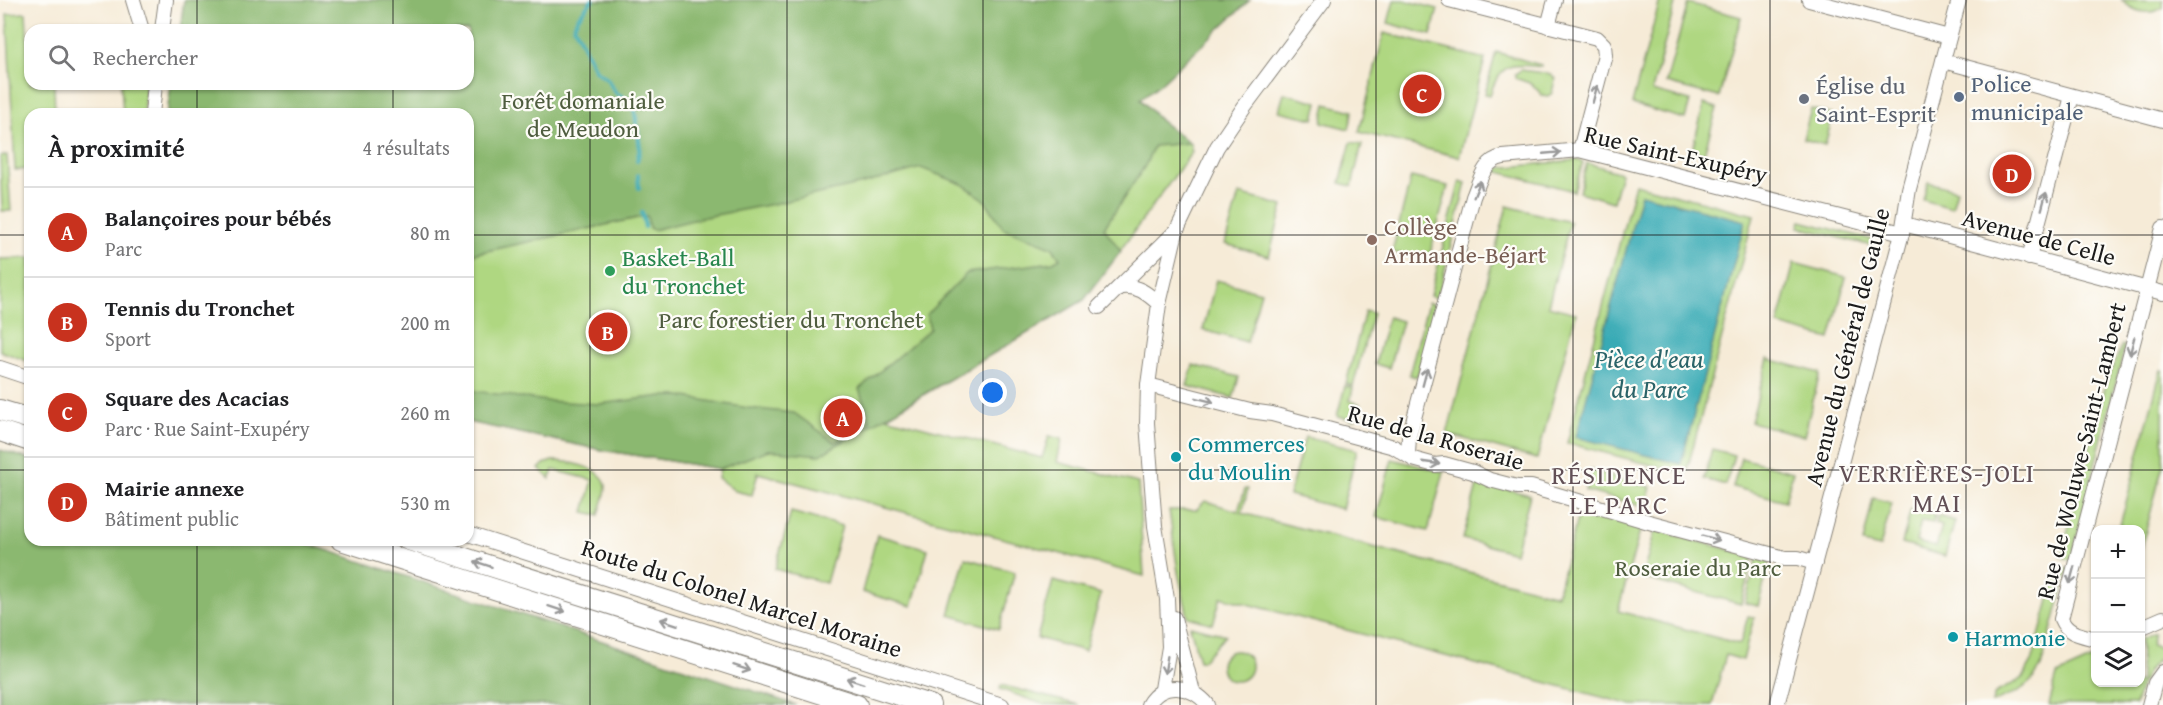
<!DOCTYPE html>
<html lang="fr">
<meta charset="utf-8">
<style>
body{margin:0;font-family:"Gentium Book Plus",serif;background:#f6f6f6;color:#202124}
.controls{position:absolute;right:18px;bottom:18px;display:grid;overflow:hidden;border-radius:12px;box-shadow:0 2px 4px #0004}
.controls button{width:54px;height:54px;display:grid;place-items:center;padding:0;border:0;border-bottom:2px solid #e0e0e0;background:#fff;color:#202124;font:30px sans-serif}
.you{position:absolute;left:993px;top:393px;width:21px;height:21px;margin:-15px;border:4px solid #fff;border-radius:50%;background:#1a73e8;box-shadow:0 0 0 9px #1a73e833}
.badge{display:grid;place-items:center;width:39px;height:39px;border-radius:50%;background:#c8321e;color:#fff;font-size:20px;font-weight:700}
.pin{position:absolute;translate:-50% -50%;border:3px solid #fff;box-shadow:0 2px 6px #0006}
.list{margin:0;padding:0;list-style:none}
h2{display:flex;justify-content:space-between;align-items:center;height:78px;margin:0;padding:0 24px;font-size:26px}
h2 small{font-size:20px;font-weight:400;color:#757577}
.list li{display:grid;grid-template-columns:39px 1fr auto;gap:18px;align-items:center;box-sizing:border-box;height:90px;padding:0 24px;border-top:2px solid #e0e0e0}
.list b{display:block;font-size:22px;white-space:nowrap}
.list p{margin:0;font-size:20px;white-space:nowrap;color:#757577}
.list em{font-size:20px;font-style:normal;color:#757577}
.icon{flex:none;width:33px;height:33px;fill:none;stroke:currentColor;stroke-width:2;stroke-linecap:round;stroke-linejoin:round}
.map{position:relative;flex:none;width:2163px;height:705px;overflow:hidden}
.search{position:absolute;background:#fff;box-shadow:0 2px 4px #0004;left:24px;top:24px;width:450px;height:66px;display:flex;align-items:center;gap:15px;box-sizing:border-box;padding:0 21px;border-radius:18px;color:#757577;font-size:22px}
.panel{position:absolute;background:#fff;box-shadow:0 2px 4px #0004;left:24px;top:108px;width:450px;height:438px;border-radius:18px}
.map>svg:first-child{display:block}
</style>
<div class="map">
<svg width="2163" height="705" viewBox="0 0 2163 705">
<rect width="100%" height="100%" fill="#fdfcf7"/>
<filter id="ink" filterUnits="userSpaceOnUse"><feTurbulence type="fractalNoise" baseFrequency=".0167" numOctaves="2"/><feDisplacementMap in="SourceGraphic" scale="12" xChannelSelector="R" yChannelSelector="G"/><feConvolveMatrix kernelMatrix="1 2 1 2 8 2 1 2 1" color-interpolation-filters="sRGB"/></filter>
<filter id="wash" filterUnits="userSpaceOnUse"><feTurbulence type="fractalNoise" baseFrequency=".008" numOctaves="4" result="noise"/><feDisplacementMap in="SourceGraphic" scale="24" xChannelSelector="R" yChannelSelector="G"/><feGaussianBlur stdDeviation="1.35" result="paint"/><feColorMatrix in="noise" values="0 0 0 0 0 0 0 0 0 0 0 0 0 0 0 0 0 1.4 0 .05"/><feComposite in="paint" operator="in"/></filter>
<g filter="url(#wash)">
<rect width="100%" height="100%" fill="#f6ebd7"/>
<g fill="#afd781" stroke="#667a4e" stroke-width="1.5">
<polygon points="1394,0 1404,0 1438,9 1431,35 1388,23"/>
<polygon points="1660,0 1676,0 1652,91 1690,101 1685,119 1632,104"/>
<path d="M2122 0H2163V8C2148 16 2133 12 2122 0Z"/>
<polygon points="1688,3 1741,17 1719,97 1666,83"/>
<polygon points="26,13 30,84 54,84 55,114 30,114 30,169 15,170 7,14"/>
<polygon points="1384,33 1485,59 1459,157 1359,132"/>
<path d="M1496 52 1541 65V67C1510 64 1500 63 1490 95L1485 94Z"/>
<polygon points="1521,70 1551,74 1555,79 1552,93 1548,96 1542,95 1532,84 1515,78 1515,74"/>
<polygon points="121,84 146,84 143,114 123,114"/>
<polygon points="1284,93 1318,102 1314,119 1279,111"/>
<polygon points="1140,99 1161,121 1190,143 1192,152 1084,300 886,417 1042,458 1049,436 1062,439 1057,462 1138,483 1144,576 758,473 752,495 735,491 718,478 720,469 602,450 468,422 468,255 844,172"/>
<polygon points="1326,104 1353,111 1349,129 1322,122"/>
<polygon points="1704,104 1717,108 1704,154 1692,151"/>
<polygon points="1811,109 1833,115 1825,145 1803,139"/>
<polygon points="1351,142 1362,144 1352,186 1340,183"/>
<polygon points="7,155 11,211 2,211 0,156"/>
<polygon points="1577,160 1583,162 1574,191 1495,171 1499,168"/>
<polygon points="1587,163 1621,173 1613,202 1579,192"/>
<polygon points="1411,177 1448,186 1428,261 1392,252"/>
<polygon points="1460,181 1466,183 1438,298 1430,296"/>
<polygon points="1928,182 1957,190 1952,208 1923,200"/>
<polygon points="1635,184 1754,215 1686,474 1567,443"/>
<polygon points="1239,194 1283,206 1269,256 1225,244"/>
<polygon points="1507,206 1570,222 1548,306 1576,313 1537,459 1447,434"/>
<polygon points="1801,221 1874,240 1872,246 1799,227"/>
<polygon points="30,258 30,362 0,351 0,259"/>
<polygon points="1794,263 1846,277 1830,339 1778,325"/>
<polygon points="1216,280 1261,292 1247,342 1203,330"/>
<polygon points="1428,303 1436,305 1417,377 1409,375"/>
<polygon points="1365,311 1373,313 1353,386 1346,384"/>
<polygon points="1388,317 1402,321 1389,368 1375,364"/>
<polygon points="2122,345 2125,346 2071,560 2061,557 2105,387"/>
<polygon points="1768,359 1820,373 1804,436 1751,422"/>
<polygon points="1193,365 1239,377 1233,398 1187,386"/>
<polygon points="2161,370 2163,370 2163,465 2141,550 2140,530 2119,529"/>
<polygon points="1345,386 1353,388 1350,401 1360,404 1355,420 1337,416"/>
<polygon points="1305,437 1357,450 1342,509 1289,495"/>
<polygon points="1712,449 1734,455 1726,485 1704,479"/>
<polygon points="1741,458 1793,472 1785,501 1733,487"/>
<polygon points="1392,459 1444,472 1428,531 1376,517"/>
<path d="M552 461C567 461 604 467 606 486 606 495 601 506 599 515L584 512 593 480 553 470 550 479 539 469 544 464Z"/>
<polygon points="1591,470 1651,487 1646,507 1585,491"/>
<polygon points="1478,482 1530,495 1515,553 1463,539"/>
<polygon points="1245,489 1248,489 1242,513 1557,595 1579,511 1641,527 1618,611 1740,644 1748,616 1754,617 1743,660 1726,655 1712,705 1632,705 1221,597 1213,624 1188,617 1178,572 1169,510 1196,510 1205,501 1238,511"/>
<polygon points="1873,498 1892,503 1880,547 1863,543"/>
<polygon points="1911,509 1935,515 1933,523 1921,521 1916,542 1936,547 1942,526 1936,524 1938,516 1955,521 1945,556 1902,544"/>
<polygon points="791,512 842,526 826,583 775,569"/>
<polygon points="1655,530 1753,556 1741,604 1642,578"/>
<polygon points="877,535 928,549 912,606 862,592"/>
<polygon points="965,558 1015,572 999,629 949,615"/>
<polygon points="1757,558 1770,562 1758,606 1745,603"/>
<path d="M2058 567 2068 569 2041 667C2028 690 2015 693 1992 703L1995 693 2022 679 2032 662Z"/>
<polygon points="1053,581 1101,594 1085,651 1037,638"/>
<polygon points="1190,626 1226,635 1202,661 1199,661"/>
<path d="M2154 633 2151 645 2163 648V657C2144 668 2141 685 2135 705H2049L2057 675 2095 658 2096 682H2140L2141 639Z"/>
<circle cx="1236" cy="666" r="15"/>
<polygon points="1001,685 1079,705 1045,705 1000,689"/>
</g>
<g fill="#8bb86f" stroke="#546a46" stroke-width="1.5">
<polygon points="184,0 1250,0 1160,84 1140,99 1161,121 1190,143 1154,146 1145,166 1104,228 1121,251 1084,300 820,455 768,450 720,469 602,450 468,422 468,390 547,401 599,404 662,396 680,396 748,408 794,413 835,442 870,421 859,389 930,329 927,314 967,273 1053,262 1060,258 1052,247 1003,228 985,200 962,184 921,168 859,185 773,204 705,217 653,230 649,228 647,216 468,255 468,114 167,114 171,84 468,84 468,30 180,30"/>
<polygon points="0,450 30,459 30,540 296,540 796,705 0,705"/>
</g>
<polygon fill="#39aab5" stroke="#2a6368" stroke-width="1.5" points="1641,194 1745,221 1681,464 1576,437"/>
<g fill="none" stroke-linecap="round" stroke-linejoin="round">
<g stroke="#39aab5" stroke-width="4">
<polyline points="592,0 577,19 574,26 595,70 607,79 616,93 630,101 635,112 640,148 637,161"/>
<polyline points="638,175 639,188"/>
<polyline points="642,213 645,227"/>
</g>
</g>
</g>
<g filter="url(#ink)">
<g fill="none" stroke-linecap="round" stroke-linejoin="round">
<defs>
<g id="minor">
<polyline points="133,0 142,30"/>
<polyline points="1449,0 1597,38 1604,45 1605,55 1580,150"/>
<polyline points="1809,0 1949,37"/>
<polyline points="1548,26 1555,0"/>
<polyline points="162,30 166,0"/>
<polyline points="1943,61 2163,120"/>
<polyline points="152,114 155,84"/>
<polyline points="1904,224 2163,293"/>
<polyline points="2029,258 2072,96"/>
<path d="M1121 287C1137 285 1147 293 1159 304"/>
<polyline points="1099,307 1174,233"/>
<polyline points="0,368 30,378"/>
<polyline points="1148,385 1250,411 1272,414 1394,447 1413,459 1435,465 1444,464 1473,472 1490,480 1517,487 1531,487 1649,522 1785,558 1798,558 1815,563"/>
<path d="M1408 454 1409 437 1473 197C1480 180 1484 160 1503 157L1580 150 1902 233"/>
<polyline points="468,534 1002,705"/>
<polyline points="1174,618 1193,692"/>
<polyline points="2140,628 2163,618"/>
<path d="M2096 639C2081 635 2067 634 2061 619L2163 228"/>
<polyline points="1162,689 1169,647 1167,599 1155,526 1147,423 1148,385 1159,304 1176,232 1217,147 1244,107 1324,0"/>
<path d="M1148 705C1162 680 1192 685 1208 705"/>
<polyline points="1777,705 1902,233 1909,189 1959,0"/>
<polyline points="2149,705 2155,683 2163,672"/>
</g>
<g id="highway">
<polyline points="0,410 30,419"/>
<polyline points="0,431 30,441"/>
<polyline points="341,540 857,705"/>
<polyline points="408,540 930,705"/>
</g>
</defs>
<use href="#minor" stroke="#89847a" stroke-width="16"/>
<use href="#highway" stroke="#89847a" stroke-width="22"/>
<use href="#minor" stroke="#fff" stroke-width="14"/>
<use href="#highway" stroke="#fff" stroke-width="20"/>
</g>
<defs><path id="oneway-shaft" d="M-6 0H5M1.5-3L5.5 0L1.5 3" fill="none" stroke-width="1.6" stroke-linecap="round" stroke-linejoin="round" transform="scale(1.5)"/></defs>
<g stroke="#999">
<use href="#oneway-shaft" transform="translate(1595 94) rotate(-75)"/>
<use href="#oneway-shaft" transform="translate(1552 153) rotate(-5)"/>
<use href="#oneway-shaft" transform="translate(1477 189) rotate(-68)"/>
<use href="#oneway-shaft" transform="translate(2044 201) rotate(-75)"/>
<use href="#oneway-shaft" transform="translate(2132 346) rotate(105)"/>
<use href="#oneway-shaft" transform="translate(1425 377) rotate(-75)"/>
<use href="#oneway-shaft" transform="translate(1205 400) rotate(14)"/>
<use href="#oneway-shaft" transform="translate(1431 463) rotate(8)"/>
<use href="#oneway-shaft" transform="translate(1711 538) rotate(15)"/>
<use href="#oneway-shaft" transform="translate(483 564) rotate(-162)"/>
<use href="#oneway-shaft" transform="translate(2072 575) rotate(105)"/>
<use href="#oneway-shaft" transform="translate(557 609) rotate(18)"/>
<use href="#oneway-shaft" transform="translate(669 622) rotate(-162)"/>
<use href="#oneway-shaft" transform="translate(1166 665) rotate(99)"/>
<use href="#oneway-shaft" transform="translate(742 668) rotate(18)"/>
<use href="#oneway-shaft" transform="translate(855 681) rotate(-162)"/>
</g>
</g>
<path fill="none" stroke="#1c1c1c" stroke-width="1.5" stroke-opacity="0.55" d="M197 0V30M393 0V30M590 0V705M787 0V705M983 0V705M1180 0V705M1376 0V705M1573 0V705M1770 0V705M1966 0V705M197 84V114M393 84V114M0 235H30M468 235H2163M0 470H30M468 470H2163M197 540V705M393 540V705"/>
<circle fill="#5c6f8a" stroke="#fdfcf7" stroke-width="2" cx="1959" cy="97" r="6"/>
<circle fill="#6b7280" stroke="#fdfcf7" stroke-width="2" cx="1804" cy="99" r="6"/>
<circle fill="#8d6e63" stroke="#fdfcf7" stroke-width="2" cx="1372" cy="240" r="6"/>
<circle fill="#2e9e5b" stroke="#fdfcf7" stroke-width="2" cx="610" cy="271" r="6"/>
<g fill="#0f9aa8" stroke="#fdfcf7" stroke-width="2">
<circle cx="1176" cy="457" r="6"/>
<circle cx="1953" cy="637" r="6"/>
</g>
<g text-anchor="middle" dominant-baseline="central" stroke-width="4.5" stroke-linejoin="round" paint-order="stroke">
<g font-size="24" fill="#4e5e75" stroke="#fdfcf7" text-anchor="start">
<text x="1971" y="83">Police<tspan x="1971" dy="28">municipale</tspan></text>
</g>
<g font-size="24" fill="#5b616d" stroke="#fdfcf7" text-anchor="start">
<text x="1816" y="85">Église du<tspan x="1816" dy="28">Saint-Esprit</tspan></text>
</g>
<g font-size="24" fill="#4f5d3f" stroke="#fdfcf7">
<text x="583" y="100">Forêt domaniale<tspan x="583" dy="28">de Meudon</tspan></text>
<text x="791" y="319">Parc forestier du Tronchet</text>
<text x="1698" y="567">Roseraie du Parc</text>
</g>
<g font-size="24" fill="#1c1c1c" stroke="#fdfcf7">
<text transform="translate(1676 154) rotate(13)">Rue Saint-Exupéry</text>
<text transform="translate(2039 237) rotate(15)">Avenue de Celle</text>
<text transform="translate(1847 347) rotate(-76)">Avenue du Général de Gaulle</text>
<text transform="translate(1436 437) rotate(16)">Rue de la Roseraie</text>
<text transform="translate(2081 451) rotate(-76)">Rue de Woluwe-Saint-Lambert</text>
<text transform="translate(742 598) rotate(18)">Route du Colonel Marcel Moraine</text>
</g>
<g font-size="24" fill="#785e54" stroke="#fdfcf7" text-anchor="start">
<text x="1384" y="226">Collège<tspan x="1384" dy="28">Armande-Béjart</tspan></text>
</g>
<g font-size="24" fill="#27864d" stroke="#fdfcf7" text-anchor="start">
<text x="622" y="257">Basket-Ball<tspan x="622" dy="28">du Tronchet</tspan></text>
</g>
<g font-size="24" fill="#0d838f" stroke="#fdfcf7" text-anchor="start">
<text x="1188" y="443">Commerces<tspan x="1188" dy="28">du Moulin</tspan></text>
<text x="1965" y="637">Harmonie</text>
</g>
<g font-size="26" font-style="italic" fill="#2a6368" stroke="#fdfcf7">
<text x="1649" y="358">Pièce d'eau<tspan x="1649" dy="30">du Parc</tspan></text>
</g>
<g font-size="26" letter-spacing="1.5" fill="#625056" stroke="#fdfcf7">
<text x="1937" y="472">VERRIÈRES-JOLI<tspan x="1937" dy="30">MAI</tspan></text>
<text x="1619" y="474">RÉSIDENCE<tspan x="1619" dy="30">LE PARC</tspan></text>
</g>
</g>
</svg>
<div class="controls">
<button>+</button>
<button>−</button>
<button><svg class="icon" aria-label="layers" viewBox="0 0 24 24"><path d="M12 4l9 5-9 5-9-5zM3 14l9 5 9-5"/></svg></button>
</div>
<div class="you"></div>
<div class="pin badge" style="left:843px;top:418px">A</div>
<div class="pin badge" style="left:608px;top:332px">B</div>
<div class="pin badge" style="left:1422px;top:94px">C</div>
<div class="pin badge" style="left:2012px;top:174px">D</div>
<div class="search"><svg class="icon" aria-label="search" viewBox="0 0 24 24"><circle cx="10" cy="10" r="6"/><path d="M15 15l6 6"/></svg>Rechercher</div>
<section class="panel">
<h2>À proximité<small>4 résultats</small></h2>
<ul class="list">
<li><span class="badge">A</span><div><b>Balançoires pour bébés</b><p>Parc</p></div><em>80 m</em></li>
<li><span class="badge">B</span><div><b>Tennis du Tronchet</b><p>Sport</p></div><em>200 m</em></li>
<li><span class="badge">C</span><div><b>Square des Acacias</b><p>Parc · Rue Saint-Exupéry</p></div><em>260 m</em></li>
<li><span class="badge">D</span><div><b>Mairie annexe</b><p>Bâtiment public</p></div><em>530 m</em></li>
</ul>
</section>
</div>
